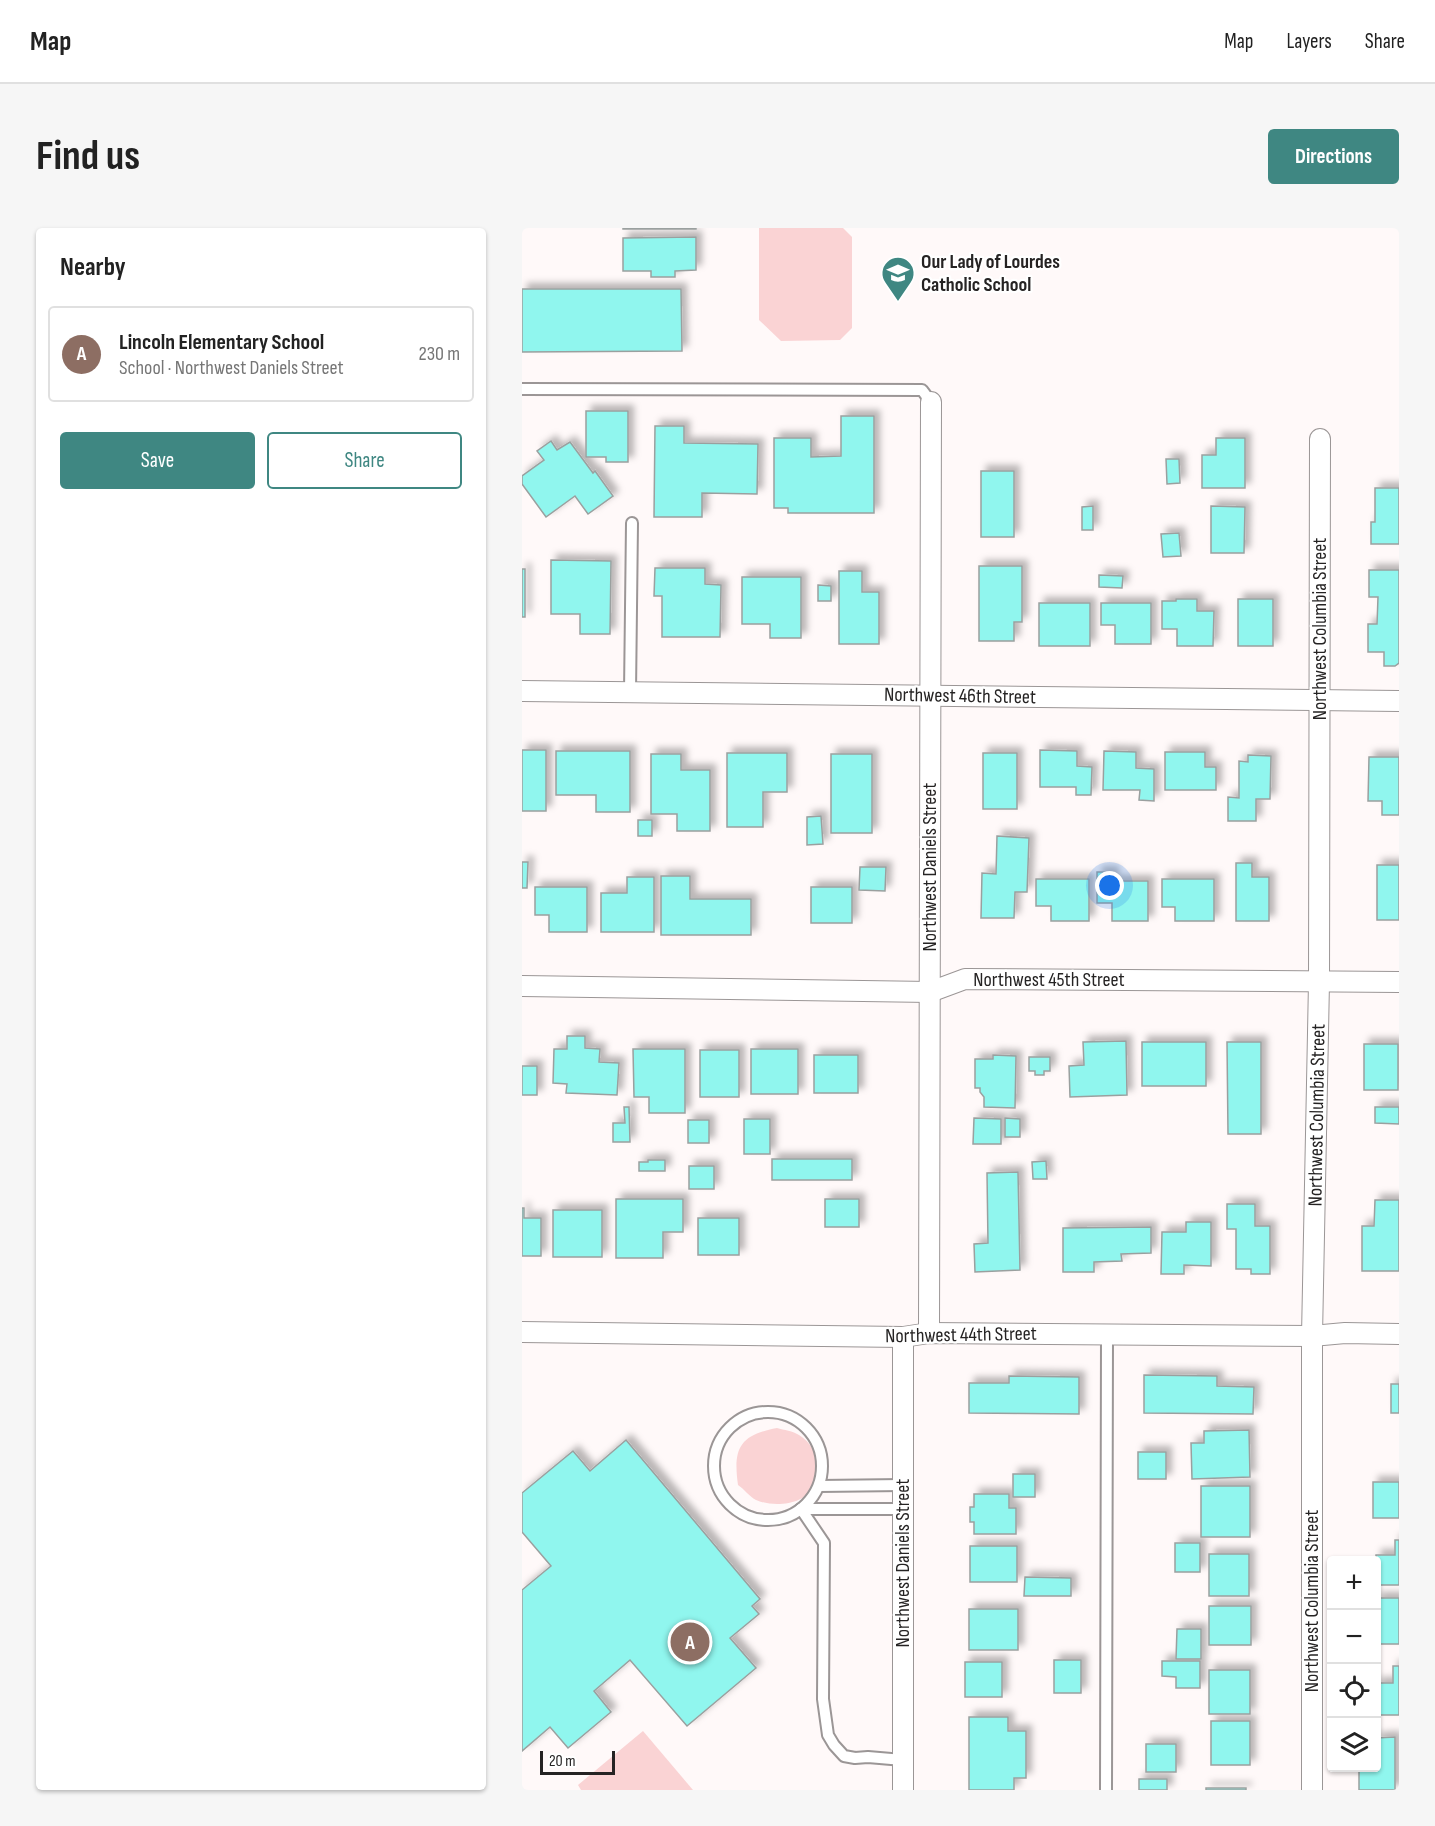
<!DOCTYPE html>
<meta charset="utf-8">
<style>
body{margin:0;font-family:"Sofia Sans Condensed",sans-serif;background:#f6f6f6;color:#222}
.controls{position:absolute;right:18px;bottom:18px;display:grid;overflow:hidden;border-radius:6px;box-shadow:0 2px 4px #0004}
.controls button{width:54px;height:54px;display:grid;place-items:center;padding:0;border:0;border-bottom:2px solid #e0e0e0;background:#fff;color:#222;font:30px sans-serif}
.scale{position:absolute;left:18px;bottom:15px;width:75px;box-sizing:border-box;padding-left:6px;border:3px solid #252323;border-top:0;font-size:16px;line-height:21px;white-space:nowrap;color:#252323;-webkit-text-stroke:4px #fff;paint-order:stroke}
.you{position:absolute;left:588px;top:658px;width:21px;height:21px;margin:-15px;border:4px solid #fff;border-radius:50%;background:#1a73e8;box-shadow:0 0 0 9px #1a73e833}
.badge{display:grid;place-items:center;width:39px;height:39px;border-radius:50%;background:#3f8782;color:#fff;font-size:20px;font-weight:700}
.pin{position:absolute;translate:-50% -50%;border:3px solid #fff;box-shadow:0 2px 6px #0006}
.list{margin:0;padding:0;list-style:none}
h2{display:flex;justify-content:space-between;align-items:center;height:78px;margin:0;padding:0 24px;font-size:26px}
h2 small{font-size:20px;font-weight:400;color:#767676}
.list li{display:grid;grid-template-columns:39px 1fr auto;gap:18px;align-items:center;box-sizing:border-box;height:96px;margin:0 12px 12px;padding:0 12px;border:2px solid #e0e0e0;border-radius:6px}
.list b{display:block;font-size:22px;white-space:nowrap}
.list p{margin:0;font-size:20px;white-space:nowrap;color:#767676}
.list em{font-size:20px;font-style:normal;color:#767676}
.actions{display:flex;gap:12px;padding:18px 24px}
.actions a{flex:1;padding:14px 0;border:2px solid #3f8782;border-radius:6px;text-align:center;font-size:21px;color:#3f8782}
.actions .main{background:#3f8782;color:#fff}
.icon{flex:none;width:33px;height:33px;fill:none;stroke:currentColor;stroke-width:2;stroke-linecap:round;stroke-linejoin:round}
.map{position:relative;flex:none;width:877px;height:1562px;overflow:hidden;border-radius:6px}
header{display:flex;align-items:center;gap:36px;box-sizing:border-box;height:84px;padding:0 30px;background:#fff;border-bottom:2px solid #e0e0e0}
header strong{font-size:28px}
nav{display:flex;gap:33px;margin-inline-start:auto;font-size:21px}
.intro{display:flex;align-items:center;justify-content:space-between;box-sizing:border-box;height:144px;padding:0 36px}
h1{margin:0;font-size:42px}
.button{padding:15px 27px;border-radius:6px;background:#3f8782;color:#fff;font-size:21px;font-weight:700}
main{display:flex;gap:36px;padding:0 36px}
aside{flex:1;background:#fff;border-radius:6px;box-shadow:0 2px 4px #0004}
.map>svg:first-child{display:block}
</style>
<header>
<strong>Map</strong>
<nav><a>Map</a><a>Layers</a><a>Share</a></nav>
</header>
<div class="intro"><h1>Find us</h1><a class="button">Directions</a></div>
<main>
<aside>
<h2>Nearby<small></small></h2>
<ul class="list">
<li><span class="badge" style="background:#8d6e63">A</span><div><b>Lincoln Elementary School</b><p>School · Northwest Daniels Street</p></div><em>230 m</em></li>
</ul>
<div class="actions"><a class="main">Save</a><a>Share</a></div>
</aside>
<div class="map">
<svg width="877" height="1562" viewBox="0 0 877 1562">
<defs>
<filter id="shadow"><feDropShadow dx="5.5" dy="-5.5" stdDeviation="3" flood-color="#0004"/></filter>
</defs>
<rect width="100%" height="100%" fill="#fff9f9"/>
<g fill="#fad3d4">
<polygon points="237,0 321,0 330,9 330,100 318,112 259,113 237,92"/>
<path d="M255 1200C262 1202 271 1203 277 1207 294 1217 300 1239 292 1257 284 1277 252 1280 234 1272 228 1269 222 1261 216 1257 211 1221 217 1207 255 1200Z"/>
<polygon points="121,1503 171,1562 59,1562 56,1557"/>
</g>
<g fill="#90f6ee" stroke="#9aa09f" stroke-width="1.5" filter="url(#shadow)">
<rect x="101" y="0" width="73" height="1"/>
<polygon points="174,9 174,42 153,43 153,49 129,49 129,43 101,43 101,10"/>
<polygon points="0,61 159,61 160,123 0,124"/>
<polygon points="64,183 106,183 106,234 84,234 84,229 64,229"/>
<polygon points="319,188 352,188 352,285 266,285 266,280 252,280 252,210 289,210 289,229 319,228"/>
<polygon points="133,198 162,198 162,215 236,216 235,266 180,265 180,289 132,289"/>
<polygon points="694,210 723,210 723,260 680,260 680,227 694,227"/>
<polygon points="29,213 35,222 48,214 71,245 73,243 91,268 66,286 53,268 24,289 0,256 0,248 22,232 15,223"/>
<polygon points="644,231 657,231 658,255 645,256"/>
<rect x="459" y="243" width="33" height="66"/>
<polygon points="853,260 877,260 877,316 849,316 849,294 853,294"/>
<polygon points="571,278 571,302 560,302 560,279"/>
<polygon points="689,278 723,279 722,325 689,325"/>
<polygon points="657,305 659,328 641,329 639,306"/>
<polygon points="29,332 89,333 88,406 58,406 58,386 29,386"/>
<polygon points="457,338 500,338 500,394 492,394 492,413 457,413"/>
<polygon points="133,340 183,340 183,356 199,357 198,409 140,409 140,368 132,368"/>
<rect x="0" y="341" width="3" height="48"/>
<polygon points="847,342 877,342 877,435 873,438 862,438 862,424 846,424 846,396 855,396 856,369 847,369"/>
<polygon points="317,343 340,343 340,364 357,364 357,416 317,416"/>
<polygon points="577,347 601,348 600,360 577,359"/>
<polygon points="220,349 279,349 279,410 248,410 248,396 220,396"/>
<polygon points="296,357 309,358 309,373 296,373"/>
<polygon points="654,371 675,371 675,383 692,383 691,418 655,418 655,401 640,401 640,373 654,373"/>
<rect x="716" y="371" width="35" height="47"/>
<rect x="517" y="375" width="51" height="43"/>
<polygon points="579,375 629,375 629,416 593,416 593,397 579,397"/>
<rect x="0" y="522" width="24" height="61"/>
<polygon points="518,522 555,523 555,538 570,539 569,567 554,567 554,559 518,559"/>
<polygon points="34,523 108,523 108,584 74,584 74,567 34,567"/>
<polygon points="582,523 614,524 614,540 632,541 632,573 617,572 618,562 581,562"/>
<polygon points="643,524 683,524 683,539 694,539 694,562 643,562"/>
<polygon points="205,525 265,525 265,564 241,564 241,599 205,599"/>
<rect x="461" y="525" width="34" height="56"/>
<polygon points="129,526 159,526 159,542 188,542 188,603 155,603 155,586 129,586"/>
<rect x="309" y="526" width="41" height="79"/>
<polygon points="726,527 749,528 748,571 734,571 734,593 706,593 706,569 717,570 717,533 726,534"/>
<polygon points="847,529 877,529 877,587 860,587 860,573 846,573"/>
<polygon points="299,588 301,616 285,617 285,589"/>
<rect x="116" y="592" width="14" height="16"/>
<polygon points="475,608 507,610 505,664 493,664 492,690 459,690 460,645 474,646"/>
<polygon points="0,634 6,634 5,660 0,660"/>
<polygon points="714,635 730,635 730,649 747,649 747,693 714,693"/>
<rect x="855" y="637" width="22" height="55"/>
<polygon points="338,639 364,639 363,663 337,662"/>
<polygon points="575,644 591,644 591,653 626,653 626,693 590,693 590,675 575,675"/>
<polygon points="139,648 168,648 168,671 229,671 229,707 139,707"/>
<polygon points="105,649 132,649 132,704 79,704 79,665 105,665"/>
<polygon points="514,651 567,651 567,693 529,693 529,678 514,678"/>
<polygon points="640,651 692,651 692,693 653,693 653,679 640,679"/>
<polygon points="13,659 65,659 65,704 27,704 27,687 13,687"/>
<rect x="289" y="659" width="41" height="36"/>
<polygon points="45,808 63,808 63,820 78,821 77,834 97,835 95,867 44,865 45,856 31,855 32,821 45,821"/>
<polygon points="604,813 605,867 548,869 547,838 562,837 561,814"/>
<rect x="620" y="814" width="64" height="44"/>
<polygon points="705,814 739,814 739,906 706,906"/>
<rect x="842" y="816" width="34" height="46"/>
<polygon points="111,821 163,821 163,885 127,885 127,869 112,869"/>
<rect x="229" y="821" width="47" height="45"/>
<rect x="178" y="822" width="39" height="47"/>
<rect x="292" y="827" width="44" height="38"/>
<polygon points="471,827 494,828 493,880 462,879 462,869 458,864 458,860 453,860 453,831 471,831"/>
<polygon points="507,829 528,829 528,843 522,843 522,847 513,847 513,843 507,843"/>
<rect x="0" y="838" width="15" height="29"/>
<polygon points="102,879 107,879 108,914 91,914 91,895 103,895"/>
<polygon points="853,879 877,879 877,896 853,895"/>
<polygon points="452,890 479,891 479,916 451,916"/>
<polygon points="483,890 498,891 498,909 483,909"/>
<rect x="222" y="891" width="26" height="35"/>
<rect x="166" y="892" width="21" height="23"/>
<rect x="250" y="931" width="80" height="21"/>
<polygon points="126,932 143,932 143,943 117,943 117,934 126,934"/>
<polygon points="524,933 525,951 511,951 510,934"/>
<rect x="167" y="938" width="25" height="23"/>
<polygon points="496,944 498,1042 453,1044 452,1016 466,1015 465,945"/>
<polygon points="94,971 161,971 161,1004 141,1004 141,1030 94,1030"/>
<rect x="303" y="971" width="34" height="28"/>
<polygon points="853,972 877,972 877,1043 840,1043 840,998 852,998"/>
<polygon points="705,976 733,976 733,998 748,998 748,1046 729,1046 729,1041 714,1041 714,1001 705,1001"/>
<polygon points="0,980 2,980 2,990 19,990 19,1028 0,1028"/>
<rect x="31" y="982" width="49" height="47"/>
<rect x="176" y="990" width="41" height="37"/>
<polygon points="664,994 689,994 689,1038 662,1037 662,1046 639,1046 640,1004 664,1004"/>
<polygon points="629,999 629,1025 599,1026 600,1033 572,1034 572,1044 541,1044 541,1000"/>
<polygon points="622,1147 695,1148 695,1158 732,1159 731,1186 622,1185"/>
<polygon points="487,1148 557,1149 557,1186 447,1185 447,1155 487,1155"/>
<rect x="869" y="1156" width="8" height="29"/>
<polygon points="727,1202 728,1249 670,1251 669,1215 682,1215 682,1203"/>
<polygon points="104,1212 238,1371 230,1378 237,1386 208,1410 234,1440 165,1498 108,1432 72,1463 89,1484 46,1520 28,1499 0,1523 0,1362 29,1338 0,1304 0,1265 51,1223 68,1243"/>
<rect x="616" y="1224" width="28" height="27"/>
<rect x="491" y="1246" width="22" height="23"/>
<rect x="851" y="1254" width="26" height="36"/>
<rect x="679" y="1258" width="49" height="51"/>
<polygon points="452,1266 487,1266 487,1280 494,1280 494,1306 452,1306 452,1294 448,1294 448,1279 452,1279"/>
<polygon points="873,1312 877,1312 877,1357 854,1357 854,1327 873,1327"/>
<rect x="653" y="1315" width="25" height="29"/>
<rect x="448" y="1318" width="47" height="36"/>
<rect x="687" y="1326" width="40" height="42"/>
<polygon points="503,1349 549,1350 549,1368 502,1368"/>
<rect x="854" y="1370" width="23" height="46"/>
<rect x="687" y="1378" width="42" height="39"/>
<rect x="447" y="1381" width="49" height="41"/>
<polygon points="655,1401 679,1401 679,1431 654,1431"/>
<rect x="532" y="1432" width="27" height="33"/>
<polygon points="640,1433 678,1433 678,1460 654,1460 654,1449 640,1448"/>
<rect x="443" y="1434" width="37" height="35"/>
<polygon points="871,1438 877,1438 877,1487 854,1487 854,1455 871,1455"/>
<rect x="687" y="1442" width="41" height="44"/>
<polygon points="447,1489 486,1489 486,1503 504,1503 504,1550 492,1550 492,1562 447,1562"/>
<rect x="689" y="1493" width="39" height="44"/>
<polygon points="873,1509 873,1562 837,1562 837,1540 854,1540 854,1510"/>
<rect x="624" y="1516" width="30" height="28"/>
<rect x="617" y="1551" width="28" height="11"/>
<rect x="684" y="1560" width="40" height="2"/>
</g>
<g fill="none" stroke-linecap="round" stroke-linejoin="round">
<defs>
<g id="lane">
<polyline points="0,161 400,162 409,174"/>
<polyline points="108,464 110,295"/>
<circle cx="246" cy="1238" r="54"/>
<polyline points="297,1258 381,1257"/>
<polyline points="279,1281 302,1315 301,1471 306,1507 312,1517 322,1528 333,1530 346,1529 381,1532"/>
<polyline points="279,1281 381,1281"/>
<polyline points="584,1562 585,1106"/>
</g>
<g id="street">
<polyline points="0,463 877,473"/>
<polyline points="0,758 408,764 443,751 877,754"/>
<polyline points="0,1104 381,1109 407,1105 790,1108 823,1105 877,1106"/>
<polyline points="407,1105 409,174"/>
<polyline points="381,1562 381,1109"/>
<polyline points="790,1562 790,1108 797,754 798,211"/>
</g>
</defs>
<use href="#lane" stroke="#9b9696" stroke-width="14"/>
<use href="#street" stroke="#9b9696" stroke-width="22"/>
<use href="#lane" stroke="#fff" stroke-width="10"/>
<use href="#street" stroke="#fff" stroke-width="20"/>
</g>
<defs>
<symbol id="school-pin" viewBox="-11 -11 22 30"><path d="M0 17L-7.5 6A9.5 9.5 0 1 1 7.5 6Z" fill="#3f8782" stroke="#fff"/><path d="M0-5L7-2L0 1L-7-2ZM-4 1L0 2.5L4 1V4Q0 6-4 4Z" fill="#fff"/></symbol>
</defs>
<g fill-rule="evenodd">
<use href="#school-pin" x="357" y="26" width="38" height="52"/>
</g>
<g text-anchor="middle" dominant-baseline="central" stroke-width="4.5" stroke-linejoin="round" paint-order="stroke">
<g font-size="20" font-weight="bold" fill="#252323" stroke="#fff" text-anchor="start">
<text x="399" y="34">Our Lady of Lourdes<tspan x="399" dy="23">Catholic School</tspan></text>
</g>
<g font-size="20" fill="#252323" stroke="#fff">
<text transform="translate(798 401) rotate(-90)">Northwest Columbia Street</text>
<text transform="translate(438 468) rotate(1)">Northwest 46th Street</text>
<text transform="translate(408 639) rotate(-90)">Northwest Daniels Street</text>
<text x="527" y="752">Northwest 45th Street</text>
<text transform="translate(795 887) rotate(-89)">Northwest Columbia Street</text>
<text transform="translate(439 1107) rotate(-1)">Northwest 44th Street</text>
<text transform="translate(381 1335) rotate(-90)">Northwest Daniels Street</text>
<text transform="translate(790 1373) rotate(-90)">Northwest Columbia Street</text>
</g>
</g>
</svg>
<div class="controls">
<button>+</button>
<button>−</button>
<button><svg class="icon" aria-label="locate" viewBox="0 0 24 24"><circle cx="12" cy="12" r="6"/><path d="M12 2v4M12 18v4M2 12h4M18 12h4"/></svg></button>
<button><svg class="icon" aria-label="layers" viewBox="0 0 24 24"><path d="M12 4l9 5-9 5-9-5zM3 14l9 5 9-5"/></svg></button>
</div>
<div class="scale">20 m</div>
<div class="you"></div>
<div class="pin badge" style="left:168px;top:1414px;background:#8d6e63">A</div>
</div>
</main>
